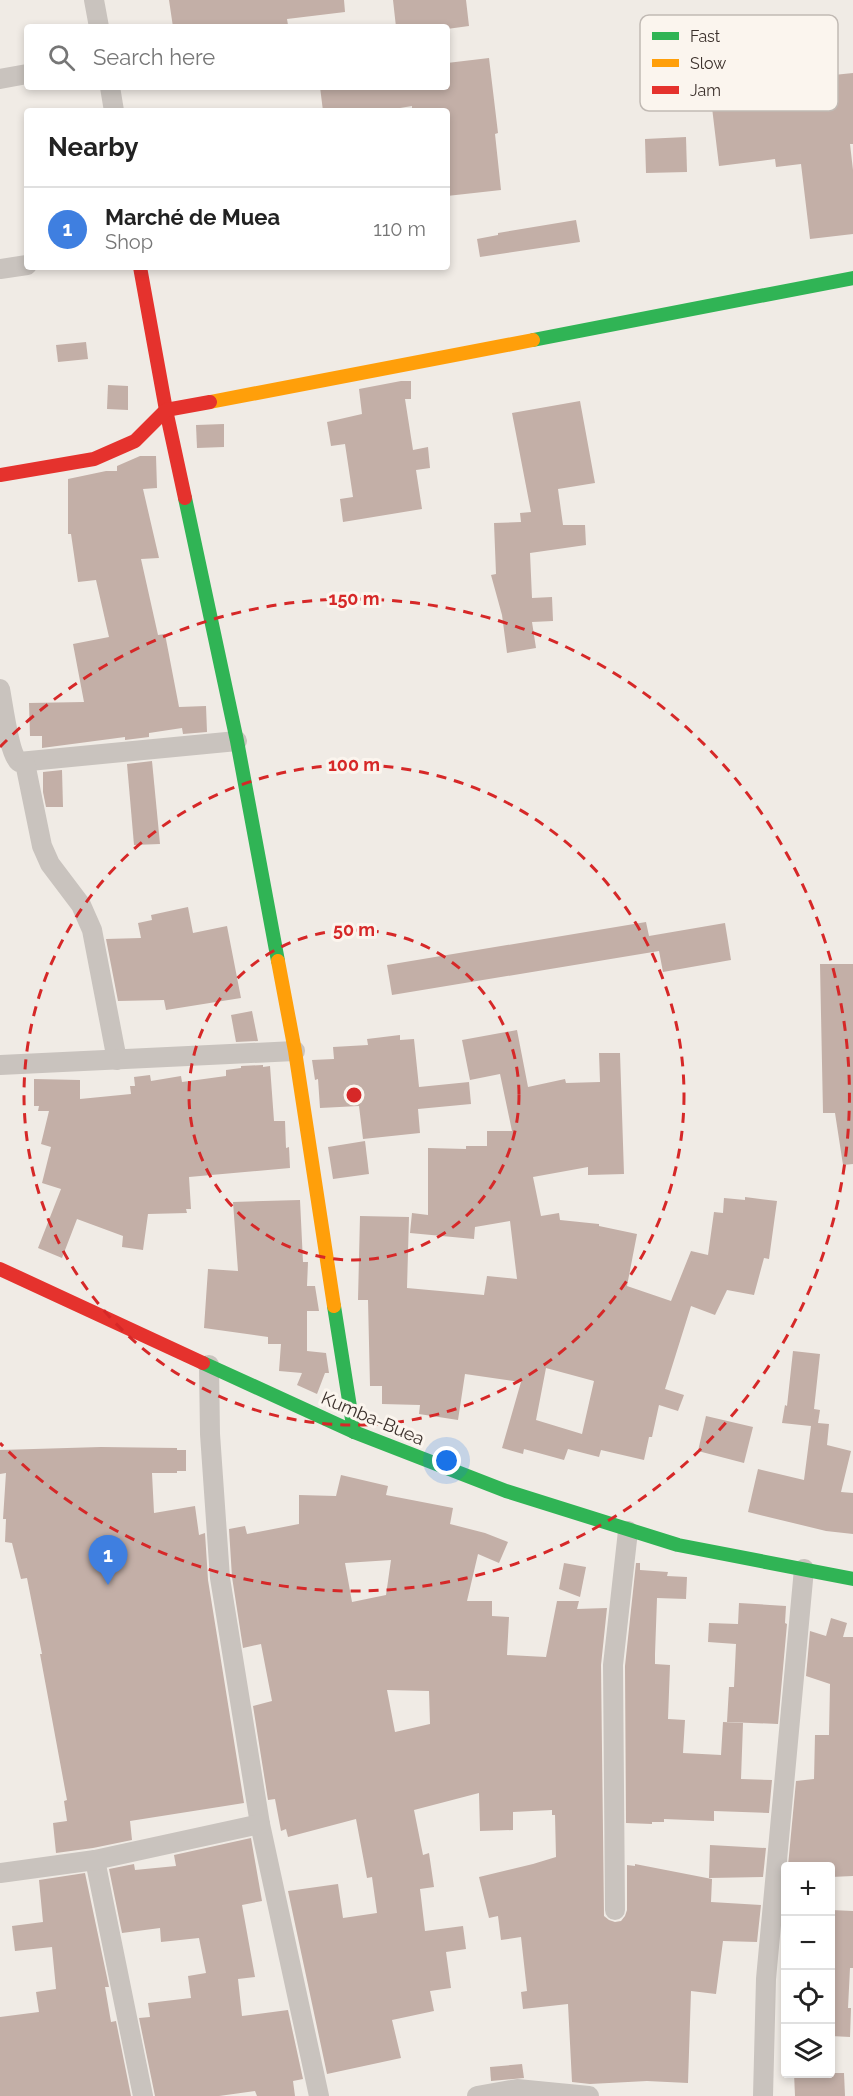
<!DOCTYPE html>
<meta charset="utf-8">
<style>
body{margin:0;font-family:Raleway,sans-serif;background:#f6f6f6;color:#222}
.controls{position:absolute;right:18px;bottom:18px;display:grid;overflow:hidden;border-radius:6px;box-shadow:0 3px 9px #0003}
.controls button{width:54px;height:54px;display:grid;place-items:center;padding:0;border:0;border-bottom:2px solid #e0e0e0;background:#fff;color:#222;font:30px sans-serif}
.you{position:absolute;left:447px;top:1461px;width:21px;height:21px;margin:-15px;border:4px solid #fff;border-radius:50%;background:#1a73e8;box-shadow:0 0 0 9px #1a73e833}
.badge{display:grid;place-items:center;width:39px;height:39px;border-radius:50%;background:#d93025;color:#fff;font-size:20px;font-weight:700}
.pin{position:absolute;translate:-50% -50px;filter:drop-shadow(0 2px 3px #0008)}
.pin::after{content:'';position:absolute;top:32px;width:21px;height:18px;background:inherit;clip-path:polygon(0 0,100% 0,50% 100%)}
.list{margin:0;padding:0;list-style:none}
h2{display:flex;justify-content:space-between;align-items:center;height:78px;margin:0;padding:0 24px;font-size:26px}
h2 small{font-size:20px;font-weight:400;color:#767676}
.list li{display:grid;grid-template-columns:39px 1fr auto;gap:18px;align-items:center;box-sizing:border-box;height:84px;padding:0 24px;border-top:2px solid #e0e0e0}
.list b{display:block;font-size:22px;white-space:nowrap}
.list p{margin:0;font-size:20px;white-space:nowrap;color:#767676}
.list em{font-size:20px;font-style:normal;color:#767676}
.icon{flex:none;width:33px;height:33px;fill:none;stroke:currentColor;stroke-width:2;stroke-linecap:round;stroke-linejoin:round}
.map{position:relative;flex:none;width:853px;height:2096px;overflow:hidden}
.search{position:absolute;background:#fff;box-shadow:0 3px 9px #0003;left:24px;top:24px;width:426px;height:66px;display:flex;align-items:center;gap:15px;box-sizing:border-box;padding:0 21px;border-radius:6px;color:#767676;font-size:22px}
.panel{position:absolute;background:#fff;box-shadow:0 3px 9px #0003;left:24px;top:108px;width:426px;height:162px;border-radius:6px}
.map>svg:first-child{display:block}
</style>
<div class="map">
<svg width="853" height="2096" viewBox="0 0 853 2096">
<rect width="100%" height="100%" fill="#f0ebe5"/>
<g fill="#c3afa7" fill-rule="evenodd">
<polygon points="169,0 344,0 345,12 287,19 288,25 271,27 173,27"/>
<polygon points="393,0 466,0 469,26 447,29 447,27 396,27"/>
<polygon points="760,29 762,42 801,38 805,78 853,73 853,144 850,144 853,170 853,234 810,239 801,164 776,167 775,159 719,166 705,49 744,44 742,31"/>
<polygon points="489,58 498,133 495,134 501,190 447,196 447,111 412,111 412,106 382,111 323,111 320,87 447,87 447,63"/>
<polygon points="686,137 687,172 646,173 645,139"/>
<polygon points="576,220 580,242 480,257 477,239 498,235 498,233"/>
<polygon points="86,342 88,359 58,362 56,345"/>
<polygon points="401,381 411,381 411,399 405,399 413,450 428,447 430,468 416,470 422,509 343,522 340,499 353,497 345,444 331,446 327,422 362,414 359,389"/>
<polygon points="108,385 128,386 128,410 107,409"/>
<polygon points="580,401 595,483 558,489 563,525 585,525 586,545 530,553 532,598 552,597 553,621 532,622 536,648 507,653 502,615 491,575 496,574 494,523 521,522 520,513 531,512 512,413"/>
<polygon points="224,424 224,447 197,448 196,425"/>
<polygon points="140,456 156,456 157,488 143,489 159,558 141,559 158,635 165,634 179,707 206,706 207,732 183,734 182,728 149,733 149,737 125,740 125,737 42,748 42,736 30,736 29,703 84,702 73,644 109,637 96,580 78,582 71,534 68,534 68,479 106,471 117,471 117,466"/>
<polygon points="152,761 160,844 134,845 127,764"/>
<polygon points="62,770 63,807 46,807 43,792 43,772"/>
<polygon points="188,907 193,933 227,926 241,998 166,1010 164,1000 118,1001 106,939 141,938 138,923 152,920 151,915"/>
<polygon points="646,922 649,936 725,923 731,960 663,972 659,951 392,995 387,965"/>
<polygon points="820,964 853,964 853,1164 843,1165 835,1113 823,1113"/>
<polygon points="252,1011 258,1041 236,1042 231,1015"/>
<path d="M517 1030 528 1087 565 1079 566 1083 600 1082 599 1053H620L624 1174 588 1175V1167L533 1177 541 1216 559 1213 560 1220 599 1224V1226L637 1234 627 1286 671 1301 691 1251 708 1255 714 1212 723 1213 724 1198 745 1200V1197L777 1201 769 1259 764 1258 754 1295 727 1290 715 1315 691 1306 665 1389 684 1395 678 1411 659 1405 652 1437H649L644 1460 601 1450 599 1457 568 1449 564 1460 524 1449 523 1454 502 1448 521 1382 465 1374 458 1420 419 1414 420 1405 382 1404V1386H370L368 1300H358L360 1216 409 1217 407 1288 484 1295 487 1276 517 1279 510 1221 475 1227 474 1239 410 1233 412 1213 428 1215V1148L466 1149V1146H487V1131H512L500 1074 470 1080 462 1040ZM546 1368 594 1381 582 1434 536 1420Z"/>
<polygon points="400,1035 400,1040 414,1039 419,1087 469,1082 471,1104 418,1109 420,1133 363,1139 359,1106 320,1108 318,1079 315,1080 312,1060 334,1059 333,1047 368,1045 367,1039"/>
<polygon points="263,1065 263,1067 270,1066 274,1121 285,1121 286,1148 289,1147 290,1168 189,1177 191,1209 186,1209 187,1213 148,1214 143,1250 122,1247 123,1236 77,1219 62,1258 38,1248 61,1189 42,1183 51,1147 41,1144 49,1111 38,1111 39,1106 34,1106 34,1079 80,1080 80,1099 131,1094 130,1086 135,1086 134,1077 150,1075 151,1081 181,1076 182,1082 226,1076 226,1070 241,1068 241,1066"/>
<polygon points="365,1141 369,1174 333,1179 328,1147"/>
<polygon points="300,1200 303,1262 308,1262 307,1286 315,1286 319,1311 307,1311 307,1351 326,1353 329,1373 325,1373 317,1394 297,1385 302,1373 279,1371 281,1344 268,1344 268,1337 204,1328 208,1269 238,1271 233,1202"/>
<polygon points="793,1351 820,1354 814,1409 820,1410 818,1423 829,1424 827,1445 851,1451 841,1492 853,1493 853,1534 826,1531 748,1512 758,1469 804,1480 811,1426 782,1423 785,1405 787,1406"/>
<polygon points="706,1416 753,1427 744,1463 698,1451"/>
<polygon points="101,1447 177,1448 177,1450 186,1450 186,1471 177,1471 177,1473 152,1473 154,1513 195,1506 199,1535 205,1533 208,1580 244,1803 130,1821 132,1840 93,1848 56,1853 53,1823 67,1821 64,1801 67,1800 40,1654 42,1654 27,1578 21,1579 12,1543 5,1542 6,1519 3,1519 6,1473 0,1474 0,1450"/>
<path d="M341 1475 388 1486 386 1495 453 1508 450 1524 485 1533 508 1542 499 1563 478 1554 467 1601H492V1616L509 1617 507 1655 546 1657 557 1601H579L577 1609 607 1608 601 1665 604 1916 609 1920 615 1922 621 1921 625 1916 627 1910V1865L635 1866V1864L712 1879 711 1902 761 1905 757 1942 723 1941 716 1994 691 1991 688 2083 647 2081 590 2084 572 2082 568 2004 523 2009 521 1992 527 1991 521 1937 501 1940 498 1916 489 1918 479 1877 533 1864 556 1857 555 1815H552V1810L513 1812V1830L480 1831 479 1793 414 1810 423 1855 429 1853 434 1887 420 1889 425 1931 463 1926 466 1949 446 1952 451 1988 430 1991 434 2011 392 2020 401 2058 327 2074 288 1891 338 1884 343 1918 377 1913 372 1877 367 1878 356 1819 288 1837 286 1829 281 1831 275 1799 268 1800 253 1706 272 1701 261 1644 243 1648 232 1577 229 1529 245 1526 247 1534 299 1524V1495L336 1496ZM391 1560 386 1595 352 1602 345 1563ZM387 1690 429 1691 430 1724 395 1732Z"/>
<polygon points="564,1563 586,1567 580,1597 559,1589"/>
<polygon points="636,1563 640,1563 640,1570 668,1572 667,1576 687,1577 686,1599 657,1598 655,1654 655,1664 670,1665 668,1719 685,1720 683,1753 721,1755 723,1722 743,1723 741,1779 772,1780 769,1813 714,1811 714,1821 664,1819 664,1822 652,1822 652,1824 626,1823 625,1666"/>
<polygon points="739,1603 786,1606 785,1623 787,1624 778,1724 727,1722 729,1687 734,1687 736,1644 708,1642 709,1623 738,1624"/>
<polygon points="831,1618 847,1623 843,1637 853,1637 853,1876 831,1877 831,1866 788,1866 796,1781 814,1779 815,1735 829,1735 830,1684 806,1676 810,1631 826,1636"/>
<polygon points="251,1838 262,1901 242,1905 255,1977 238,1979 242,2016 288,2010 303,2079 293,2081 295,2096 257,2096 255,2091 219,2096 155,2096 139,2018 150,2017 148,2003 191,1998 188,1976 206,1973 199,1938 161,1942 160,1928 122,1933 109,1869 134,1864 135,1870 176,1866 174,1855"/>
<polygon points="710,1845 766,1848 763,1877 709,1878"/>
<polygon points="85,1873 109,1987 105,1987 111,2022 116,2021 131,2096 0,2096 0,2017 39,2012 36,1992 56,1989 52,1947 15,1951 12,1926 43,1922 39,1880"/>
<polygon points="831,1910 853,1911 853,1968 850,1968 848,2008 851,2008 850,2037 831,2036"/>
<polygon points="522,2064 524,2078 491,2081 490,2067"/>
<polygon points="794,2073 844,2073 845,2096 795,2096"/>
</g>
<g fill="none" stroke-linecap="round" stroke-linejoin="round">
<g stroke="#c9c3be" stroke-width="20">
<polyline points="94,0 99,27"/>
<polyline points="0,79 27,74"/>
<polyline points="110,87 114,111"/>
<polyline points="0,269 27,265"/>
<path d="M0 689C3 704 9 754 19 762L237 741"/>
<polyline points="25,763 42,846 50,864 81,905 92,930 117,1060"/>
<polyline points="0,1065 295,1051"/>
<polyline points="209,1365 210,1434 220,1578 260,1824 319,2096"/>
<polyline points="95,1860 143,2096"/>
<polyline points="0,1873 95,1860 260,1824"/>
<polyline points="615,1910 613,1665 628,1531"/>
<polyline points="477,2096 517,2089 589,2096"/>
<polyline points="763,2096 766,1979 804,1569"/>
</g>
<g stroke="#30b455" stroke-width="14">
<polyline points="533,340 853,278"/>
<polyline points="185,498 237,741 278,961"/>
<polyline points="334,1306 354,1432"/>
<polyline points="203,1363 354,1432 506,1491 678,1545 853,1579"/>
</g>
<g stroke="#ff9f0a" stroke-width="14">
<polyline points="210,402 533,340"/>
<polyline points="278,961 295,1051 334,1306"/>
</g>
<g stroke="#e5322d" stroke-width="14">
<polyline points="140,267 166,410 185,498"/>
<polyline points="0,475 94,459 135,441 166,410 210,402"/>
<polyline points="0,1269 203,1363"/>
</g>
</g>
<g fill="none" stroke="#d62828" stroke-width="3" stroke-dasharray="10 8">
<circle cx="354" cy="1095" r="165"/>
<circle cx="354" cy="1095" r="330"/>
<path d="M0 747A496 496 0 1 1 0 1443"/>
</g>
<g text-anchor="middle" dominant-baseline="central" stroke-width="6" stroke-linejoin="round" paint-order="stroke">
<g font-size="18" fill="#3b302b" stroke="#fbf5ee">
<text transform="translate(373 1418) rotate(23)">Kumba-Buea</text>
</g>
</g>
<rect x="640" y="15" width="198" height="96" rx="9" fill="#fbf5ee" stroke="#c1bab4" stroke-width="1.5"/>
<rect x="652" y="32" width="27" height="8" fill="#30b455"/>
<rect x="652" y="59" width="27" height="8" fill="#ff9f0a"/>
<rect x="652" y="86" width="27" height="8" fill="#e5322d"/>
<g font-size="16" fill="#3b302b">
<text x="690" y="42">Fast</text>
<text x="690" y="69">Slow</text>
<text x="690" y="96">Jam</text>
</g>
<circle cx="354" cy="1095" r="9" fill="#d62828" stroke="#fbf5ee" stroke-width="3"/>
<g font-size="18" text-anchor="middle" font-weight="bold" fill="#d62828" stroke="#fbf5ee" stroke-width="6" stroke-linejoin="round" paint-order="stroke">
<text x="354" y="605">150 m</text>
<text x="354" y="771">100 m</text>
<text x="354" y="936">50 m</text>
</g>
</svg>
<div class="controls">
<button>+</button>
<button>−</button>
<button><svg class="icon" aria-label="locate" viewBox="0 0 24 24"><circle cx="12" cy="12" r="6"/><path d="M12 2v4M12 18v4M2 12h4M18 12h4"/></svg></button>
<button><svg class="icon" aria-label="layers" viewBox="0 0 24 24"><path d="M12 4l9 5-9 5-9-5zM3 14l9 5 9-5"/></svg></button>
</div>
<div class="you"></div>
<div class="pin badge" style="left:108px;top:1585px;background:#3f7fe0">1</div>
<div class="search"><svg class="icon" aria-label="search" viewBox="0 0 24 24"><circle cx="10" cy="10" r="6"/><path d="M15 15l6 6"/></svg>Search here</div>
<section class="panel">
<h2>Nearby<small></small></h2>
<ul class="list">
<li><span class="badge" style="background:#3f7fe0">1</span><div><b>Marché de Muea</b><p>Shop</p></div><em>110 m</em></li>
</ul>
</section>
</div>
